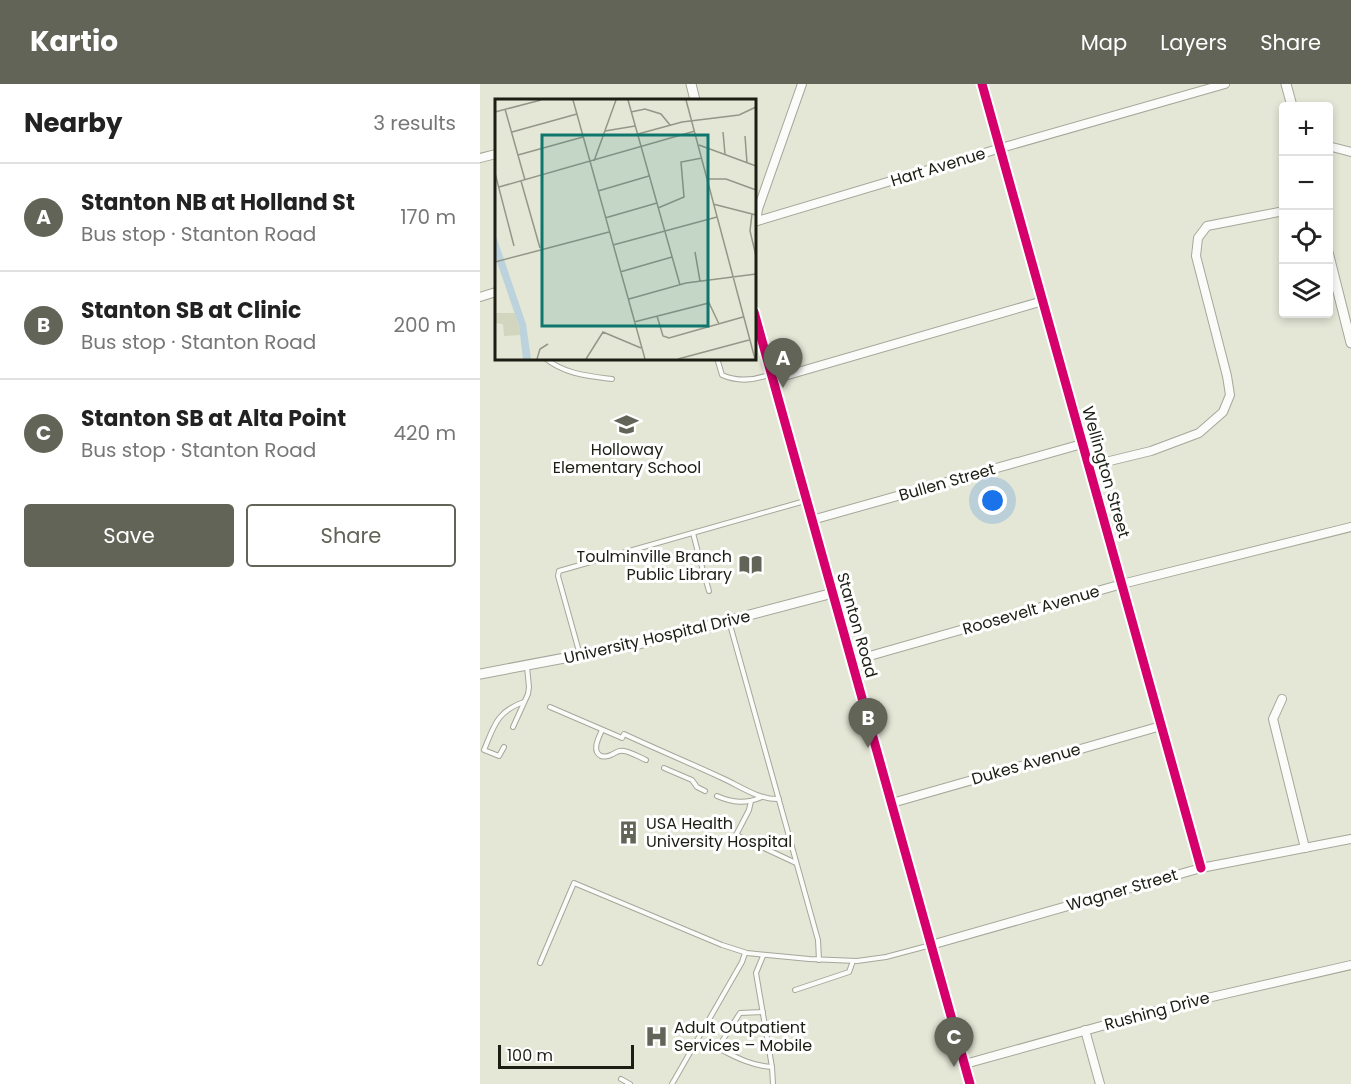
<!DOCTYPE html>
<meta charset="utf-8">
<style>
body{margin:0;font-family:Poppins,sans-serif;background:#f2f2f2;color:#222}
.controls{position:absolute;right:18px;top:18px;display:grid;overflow:hidden;border-radius:6px;box-shadow:0 3px 9px #0003}
.controls button{width:54px;height:54px;display:grid;place-items:center;padding:0;border:0;border-bottom:2px solid #e0e0e0;background:#fff;color:#222;font:30px sans-serif}
.scale{position:absolute;left:18px;bottom:15px;width:136px;box-sizing:border-box;padding-left:6px;border:3px solid #1c1e13;border-top:0;font-size:16px;line-height:21px;white-space:nowrap;color:#1c1e13;-webkit-text-stroke:4px #fff;paint-order:stroke}
.you{position:absolute;left:513px;top:417px;width:21px;height:21px;margin:-15px;border:4px solid #fff;border-radius:50%;background:#1a73e8;box-shadow:0 0 0 9px #1a73e833}
.badge{display:grid;place-items:center;width:39px;height:39px;border-radius:50%;background:#626457;color:#fff;font-size:20px;font-weight:700}
.pin{position:absolute;translate:-50% -50px;filter:drop-shadow(0 2px 3px #0008)}
.pin::after{content:'';position:absolute;top:32px;width:21px;height:18px;background:inherit;clip-path:polygon(0 0,100% 0,50% 100%)}
.list{margin:0;padding:0;list-style:none}
h2{display:flex;justify-content:space-between;align-items:center;height:78px;margin:0;padding:0 24px;font-size:26px}
h2 small{font-size:20px;font-weight:400;color:#767676}
.list li{display:grid;grid-template-columns:39px 1fr auto;gap:18px;align-items:center;box-sizing:border-box;height:108px;padding:0 24px;border-top:2px solid #e0e0e0}
.list b{display:block;font-size:22px;white-space:nowrap}
.list p{margin:0;font-size:20px;white-space:nowrap;color:#767676}
.list em{font-size:20px;font-style:normal;color:#767676}
.actions{display:flex;gap:12px;padding:18px 24px}
.actions a{flex:1;padding:14px 0;border:2px solid #626457;border-radius:6px;text-align:center;font-size:21px;color:#626457}
.actions .main{background:#626457;color:#fff}
.icon{flex:none;width:33px;height:33px;fill:none;stroke:currentColor;stroke-width:2;stroke-linecap:round;stroke-linejoin:round}
.map{position:relative;flex:none;width:871px;height:1000px;overflow:hidden}
header{display:flex;align-items:center;gap:36px;box-sizing:border-box;height:84px;padding:0 30px;background:#626457;color:#fff}
header strong{font-size:28px}
nav{display:flex;gap:33px;margin-inline-start:auto;font-size:21px}
main{display:flex}
aside{flex:1;background:#fff}
.map>svg:first-child{display:block}
</style>
<header>
<strong>Kartio</strong>
<nav><a>Map</a><a>Layers</a><a>Share</a></nav>
</header>
<main>
<aside>
<h2>Nearby<small>3 results</small></h2>
<ul class="list">
<li><span class="badge">A</span><div><b>Stanton NB at Holland St</b><p>Bus stop · Stanton Road</p></div><em>170 m</em></li>
<li><span class="badge">B</span><div><b>Stanton SB at Clinic</b><p>Bus stop · Stanton Road</p></div><em>200 m</em></li>
<li><span class="badge">C</span><div><b>Stanton SB at Alta Point</b><p>Bus stop · Stanton Road</p></div><em>420 m</em></li>
</ul>
<div class="actions"><a class="main">Save</a><a>Share</a></div>
</aside>
<div class="map">
<svg width="871" height="1000" viewBox="0 0 871 1000">
<rect width="100%" height="100%" fill="#e4e7d6"/>
<g fill="none" stroke-linecap="round" stroke-linejoin="round">
<defs>
<g id="service">
<path d="M65 274C84 290 108 292 132 295"/>
<path d="M237 274 242 291C258 298 276 296 291 290"/>
<polyline points="213,449 220,476 229,507"/>
<polyline points="249,537 338,856 339,876"/>
<polyline points="100,571 78,492 79,487 325,417"/>
<path d="M70 623 142 654 144 650C176 665 210 679 242 694 260 702 279 716 299 715"/>
<polyline points="33,643 48,610 49,603 47,583"/>
<path d="M122 646C119 653 111 667 121 672 125 673 127 673 131 671 136 669 137 666 144 667 151 668 159 673 166 676"/>
<path d="M24 663 19 672 4 666C14 642 17 627 44 618"/>
<polyline points="184,684 212,696 217,703 225,707"/>
<path d="M237 712C253 719 266 720 282 713"/>
<polyline points="271,717 269,726 256,751 316,779"/>
<polyline points="283,872 276,889 292,983 293,1000"/>
<polyline points="60,879 94,799 242,861 267,869 329,875 377,877 406,873 451,861"/>
<polyline points="315,906 369,888 373,877"/>
<path d="M283 928 260 929 239 962 240 965C257 974 273 982 292 983"/>
<polyline points="141,995 150,1000"/>
<polyline points="192,1000 262,878 265,869"/>
</g>
<g id="minor">
<polyline points="502,0 721,784"/>
<polyline points="848,62 871,68"/>
<polyline points="0,74 16,70"/>
<polyline points="276,137 278,125 322,0"/>
<polyline points="274,138 521,64 745,0"/>
<polyline points="0,213 16,208"/>
<polyline points="294,295 563,217"/>
<polyline points="609,382 671,367 719,349 743,328 750,311 747,292 716,172 718,154 727,142 804,127"/>
<polyline points="332,436 602,360"/>
<polyline points="372,577 642,500 871,443"/>
<polyline points="802,615 793,635 825,764"/>
<polyline points="412,719 681,642"/>
<polyline points="451,861 721,784 871,755"/>
<polyline points="605,946 620,1000"/>
<polyline points="485,980 697,921 871,881"/>
</g>
<g id="tertiary">
<polyline points="211,0 215,16"/>
<polyline points="806,0 812,22"/>
<polyline points="848,168 871,259"/>
<polyline points="274,228 490,1000"/>
<polyline points="0,590 159,560 353,509"/>
</g>
</defs>
<use href="#service" stroke="#a5a79a" stroke-width="6"/>
<use href="#minor" stroke="#a5a79a" stroke-width="10"/>
<use href="#tertiary" stroke="#a5a79a" stroke-width="11"/>
<use href="#service" stroke="#fbfbf9" stroke-width="4"/>
<use href="#minor" stroke="#fbfbf9" stroke-width="8"/>
<use href="#tertiary" stroke="#fbfbf9" stroke-width="9"/>
<defs>
<g id="cycleway">
<polyline points="502,0 721,784"/>
<polyline points="274,228 490,1000"/>
</g>
</defs>
<use href="#cycleway" stroke="#fff" stroke-width="13"/>
<use href="#cycleway" stroke="#d6006c" stroke-width="9"/>
</g>
<defs>
<symbol id="school-bare" viewBox="-9 -9 18 18"><path d="M0-5L7-2L0 1L-7-2ZM-4 1L0 2.5L4 1V4Q0 6-4 4Z" fill="#626457" stroke="#fff" stroke-width="2.5" paint-order="stroke"/></symbol>
<symbol id="library-bare" viewBox="-9 -9 18 18"><path d="M-6-4Q-3-5.5-.7-3.5V5Q-3 3-6 4ZM6-4Q3-5.5 .7-3.5V5Q3 3 6 4Z" fill="#626457" stroke="#fff" stroke-width="2.5" paint-order="stroke"/></symbol>
<symbol id="building-bare" viewBox="-9 -9 18 18"><path d="M-4-6H4V6H1V3H-1V6H-4ZM-2.5-4.3h1.7v1.8h-1.7ZM.8-4.3h1.7v1.8H.8ZM-2.5-1h1.7V.8h-1.7ZM.8-1h1.7V.8H.8Z" fill="#626457" stroke="#fff" stroke-width="2.5" paint-order="stroke"/></symbol>
<symbol id="hospital-bare" viewBox="-9 -9 18 18"><path d="M-5-5h3v3.5h4V-5h3V5h-3V1.5h-4V5h-3Z" fill="#626457" stroke="#fff" stroke-width="2.5" paint-order="stroke"/></symbol>
</defs>
<g fill-rule="evenodd">
<use href="#school-bare" x="130" y="324" width="33" height="33"/>
<use href="#library-bare" x="254" y="464" width="33" height="33"/>
<use href="#building-bare" x="132" y="732" width="33" height="33"/>
<use href="#hospital-bare" x="160" y="936" width="33" height="33"/>
</g>
<g text-anchor="middle" dominant-baseline="central" stroke-width="6" stroke-linejoin="round" paint-order="stroke">
<g font-size="16" fill="#1c1e13" stroke="#fff">
<text transform="translate(458 83) rotate(-17)">Hart Avenue</text>
<text transform="translate(626 388) rotate(74)">Wellington Street</text>
<text transform="translate(467 398) rotate(-16)">Bullen Street</text>
<text transform="translate(551 526) rotate(-16)">Roosevelt Avenue</text>
<text transform="translate(377 541) rotate(74)">Stanton Road</text>
<text transform="translate(177 553) rotate(-13)">University Hospital Drive</text>
<text transform="translate(546 680) rotate(-16)">Dukes Avenue</text>
<text transform="translate(642 806) rotate(-16)">Wagner Street</text>
<text transform="translate(677 927) rotate(-15)">Rushing Drive</text>
</g>
<g font-size="16" fill="#1c1e13" stroke="#fff" text-anchor="start">
<text x="147" y="365" text-anchor="middle">Holloway<tspan x="147" dy="18">Elementary School</tspan></text>
<text x="252" y="472" text-anchor="end">Toulminville Branch<tspan x="252" dy="18">Public Library</tspan></text>
<text x="166" y="739">USA Health<tspan x="166" dy="18">University Hospital</tspan></text>
<text x="194" y="943">Adult Outpatient<tspan x="194" dy="18">Services – Mobile</tspan></text>
</g>
</g>
<g transform="translate(15 15)">
<rect width="261" height="261" fill="#e4e7d6"/>
<path d="M0 214H20L26 236 9 237 8 225 0 224Z" fill="#d2d6be"/>
<path d="M0 134 31 225 36 260H28L24 227 0 157Z" fill="#bcd2dc"/>
<path fill="none" stroke="#949788" stroke-width="1.5" d="M78 1 150 260M133 1 185 186M191 1 260 260M10 10 30 81M0 13 46 1M136 13 150 10 166 15 175 26M110 32 140 27M17 33 82 15M228 33 230 55M143 35 187 23 244 16 261 8M250 37 252 64M204 46 261 67M23 56 88 38M99 62 121 1M0 74 19 147M212 80H231L261 91M26 82 45 149M4 88 200 32M103 92 154 77M218 105 261 116M163 109 189 98 186 63 207 59M257 115 255 132 261 157M110 119 162 104M118 146 222 118M200 153 205 182M0 163 114 133M125 173 177 158M134 200 191 184 261 175M162 217 168 237 174 239 248 218M139 223 214 204 224 225M42 260 45 250 53 245M91 260 108 233 146 249M183 260 254 241"/>
<path fill="#0f766e" fill-opacity="0.15" stroke="#0f766e" stroke-width="3" d="M47 36H213V227H47Z"/>
<rect width="261" height="261" fill="none" stroke="#1c1e13" stroke-width="3"/>
</g>
</svg>
<div class="controls">
<button>+</button>
<button>−</button>
<button><svg class="icon" aria-label="locate" viewBox="0 0 24 24"><circle cx="12" cy="12" r="6"/><path d="M12 2v4M12 18v4M2 12h4M18 12h4"/></svg></button>
<button><svg class="icon" aria-label="layers" viewBox="0 0 24 24"><path d="M12 4l9 5-9 5-9-5zM3 14l9 5 9-5"/></svg></button>
</div>
<div class="scale">100 m</div>
<div class="you"></div>
<div class="pin badge" style="left:303px;top:304px">A</div>
<div class="pin badge" style="left:388px;top:664px">B</div>
<div class="pin badge" style="left:474px;top:983px">C</div>
</div>
</main>
